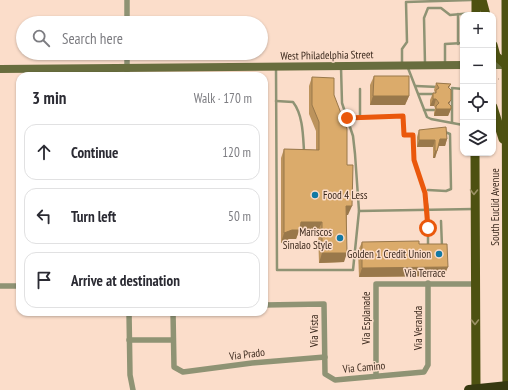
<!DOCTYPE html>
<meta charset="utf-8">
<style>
body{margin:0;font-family:"PT Sans Narrow",sans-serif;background:#f7f7f7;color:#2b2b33}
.controls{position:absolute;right:12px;top:12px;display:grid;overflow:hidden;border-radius:8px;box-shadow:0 1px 3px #0004}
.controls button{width:36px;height:36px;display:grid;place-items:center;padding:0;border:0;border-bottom:1px solid #e1e1e2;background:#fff;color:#2b2b33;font:20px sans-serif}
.stop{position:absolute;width:12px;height:12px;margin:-9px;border:3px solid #ea580c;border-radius:50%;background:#fff}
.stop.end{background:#ea580c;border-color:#fff;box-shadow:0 1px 4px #0008}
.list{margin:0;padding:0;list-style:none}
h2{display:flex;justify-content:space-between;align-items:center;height:52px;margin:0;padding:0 16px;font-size:17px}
h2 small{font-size:13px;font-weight:400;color:#7c7c81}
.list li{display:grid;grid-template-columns:26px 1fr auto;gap:12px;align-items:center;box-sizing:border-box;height:56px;margin:0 8px 8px;padding:0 8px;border:1px solid #e1e1e2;border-radius:12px}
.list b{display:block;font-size:15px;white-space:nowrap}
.list em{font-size:13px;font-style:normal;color:#7c7c81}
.icon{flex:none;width:22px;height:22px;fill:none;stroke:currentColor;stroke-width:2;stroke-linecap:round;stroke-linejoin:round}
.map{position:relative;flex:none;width:508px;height:390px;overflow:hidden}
.search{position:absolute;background:#fff;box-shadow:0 1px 3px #0004;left:16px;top:16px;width:252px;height:44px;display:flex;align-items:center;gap:10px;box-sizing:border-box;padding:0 14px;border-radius:22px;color:#7c7c81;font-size:15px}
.panel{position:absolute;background:#fff;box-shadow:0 1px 3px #0004;left:16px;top:72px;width:252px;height:244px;border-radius:12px}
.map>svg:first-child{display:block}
</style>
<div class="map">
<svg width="508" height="390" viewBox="0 0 508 390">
<rect width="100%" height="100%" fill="#fbddca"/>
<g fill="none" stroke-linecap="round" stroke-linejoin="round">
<polyline stroke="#c1a796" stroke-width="1.5" stroke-dasharray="2 3" stroke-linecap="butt" points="493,79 499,79"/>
<g stroke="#8f9374" stroke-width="2.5">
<polyline points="458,14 458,44"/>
<polyline points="445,63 445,44 463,43"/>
<polyline points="425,64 424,18 428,8 441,8 450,15 473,13"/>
<polyline points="402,65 402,49 407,42 406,2 471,0"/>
<polyline points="276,67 277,270 353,270 359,211 474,209"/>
<polyline points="341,67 342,103 353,136 355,154 359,211"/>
<polyline points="408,68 427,117 431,119 463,125"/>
<polyline points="416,86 438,87"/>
<polyline points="360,89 360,117"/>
<polyline points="419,94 434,94"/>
<path d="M276 101 293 102C303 115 303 135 304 151"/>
<polyline points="424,110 434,110"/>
<polyline points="347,118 403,116 404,135 413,135 414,160 425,193 428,209 428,247"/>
<polyline points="452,122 452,88 463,89"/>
<polyline points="428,190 446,191 451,189 450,134 445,132"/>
<polyline points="441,221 442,247"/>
</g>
<g stroke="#8f9374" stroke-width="5.5">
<polyline points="127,0 127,23"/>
<polyline points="127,53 127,76"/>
<polyline points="0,286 20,286"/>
<polyline points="264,305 324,304 325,374 335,380 424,372 428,365 428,283"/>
<polyline points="129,312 130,375 133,390"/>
<polyline points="173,312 174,367 183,372 252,363 325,357"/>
<polyline points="129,340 173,340"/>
<polyline points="376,376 376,284 475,284"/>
</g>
<g stroke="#686d3e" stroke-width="8">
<polyline points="493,65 506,65"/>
<polyline points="0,69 463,65"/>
</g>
<g stroke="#4d5111" stroke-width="9">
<polyline points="476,0 476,15"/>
<polyline points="482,0 486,15"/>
<polyline points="506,0 507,390"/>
<polyline points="493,45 496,56 506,65"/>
<polyline points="493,107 503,139"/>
<polyline points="475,153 476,390"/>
</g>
<polyline stroke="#363911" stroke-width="10" points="469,390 508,386"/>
</g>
<g fill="#bc935c">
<polygon points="374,76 409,96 405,105 370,105 370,85"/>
<polygon points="312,77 334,95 347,165 348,215 347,215 344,262 319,263 318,231 299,231 296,239 289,239 281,243 281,158 284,149 316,150 316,131 309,114 309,86"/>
<polygon points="436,83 451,84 449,88 449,104 451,109 448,116 434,116 434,113 435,108 434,106 430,106 430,100 433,93 435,93 434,90"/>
<polygon points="419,130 447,139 445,146 439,146 435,158 433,158 433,147 417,147 417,137"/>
<polygon points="362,242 419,244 444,276 359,277 358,251"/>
</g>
<g fill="#99784b">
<polygon points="373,96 409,96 405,105 370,105"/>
<polygon points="433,99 436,99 434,106 430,106"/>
<polygon points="451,100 448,107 451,109 448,116 434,116 436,109 448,103"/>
<polygon points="440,139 447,139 445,146 438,146"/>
<polygon points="419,140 435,140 433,147 417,147"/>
<polygon points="435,151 437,151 435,158 433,158"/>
<polygon points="346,206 352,206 348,215 343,215"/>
<polygon points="301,222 322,222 318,231 299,231 296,239 289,239 281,243 284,233"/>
<polygon points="322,253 347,253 344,262 319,263"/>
<polygon points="448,267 444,276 359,277 362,268"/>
</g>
<g fill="#dbab6b" stroke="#99784b">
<polygon points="374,76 409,76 409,96 373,96"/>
<polygon points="312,77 334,78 334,95 347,129 347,165 353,165 352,206 346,206 347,253 322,253 322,222 301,222 300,230 292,230 284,233 284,149 319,150 319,122 312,105"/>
<polygon points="436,83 451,84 448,87 451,90 451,100 448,103 451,106 451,109 436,109 436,106 439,103 436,99 433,99 433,93 436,93 436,90 439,88"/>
<polygon points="446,127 447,139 440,139 437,151 435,151 435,140 419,140 419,130"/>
<polygon points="419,241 419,244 447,244 448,267 362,268 362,242"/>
</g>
<defs><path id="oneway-chevron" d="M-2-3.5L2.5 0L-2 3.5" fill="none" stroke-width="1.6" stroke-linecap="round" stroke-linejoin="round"/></defs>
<g stroke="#9b9064">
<use href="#oneway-chevron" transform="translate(474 192) rotate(91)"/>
<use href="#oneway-chevron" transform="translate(475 322) rotate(90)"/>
</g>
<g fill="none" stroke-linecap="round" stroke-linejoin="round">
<polyline stroke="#ea580c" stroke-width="5" points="347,118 403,116 404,135 413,135 414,160 425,193 428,228"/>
</g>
<g fill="#1279a4" stroke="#fbddca" stroke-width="1.5">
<circle cx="315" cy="195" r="4"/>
<circle cx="340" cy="238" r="4"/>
<circle cx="439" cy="254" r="4"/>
</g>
<g text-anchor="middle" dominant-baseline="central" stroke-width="3" stroke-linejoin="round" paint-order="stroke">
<g font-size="11" fill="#3b291d" stroke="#fbddca">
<text transform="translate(327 55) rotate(-1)">West Philadelphia Street</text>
<text transform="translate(495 207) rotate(-90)">South Euclid Avenue</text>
<text x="425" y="273">Via Terrace</text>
<text transform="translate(366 318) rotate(-90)">Via Esplanade</text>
<text transform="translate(418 328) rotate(-90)">Via Veranda</text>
<text transform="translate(314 331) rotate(-90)">Via Vista</text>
<text transform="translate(247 354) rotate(-7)">Via Prado</text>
<text transform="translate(364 367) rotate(-5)">Via Camino</text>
</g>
<g font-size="11" fill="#3b291d" stroke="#fbddca" text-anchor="end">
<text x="323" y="195" text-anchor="start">Food 4 Less</text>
<text x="332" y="232">Mariscos<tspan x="332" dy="13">Sinalao Style</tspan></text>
<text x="431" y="254">Golden 1 Credit Union</text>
</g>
</g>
</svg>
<div class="controls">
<button>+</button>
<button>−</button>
<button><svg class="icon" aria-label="locate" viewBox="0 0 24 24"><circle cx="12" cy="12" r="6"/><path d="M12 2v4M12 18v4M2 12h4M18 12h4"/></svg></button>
<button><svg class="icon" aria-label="layers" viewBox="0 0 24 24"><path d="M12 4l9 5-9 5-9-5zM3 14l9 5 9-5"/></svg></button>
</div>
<div class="stop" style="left:428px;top:228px"></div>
<div class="stop end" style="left:347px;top:118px"></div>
<div class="search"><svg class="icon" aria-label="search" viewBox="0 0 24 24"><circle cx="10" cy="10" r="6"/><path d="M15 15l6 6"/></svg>Search here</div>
<section class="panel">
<h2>3 min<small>Walk · 170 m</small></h2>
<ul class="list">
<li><svg class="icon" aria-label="ahead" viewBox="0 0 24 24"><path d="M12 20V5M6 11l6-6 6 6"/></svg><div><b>Continue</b></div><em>120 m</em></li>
<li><svg class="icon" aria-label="left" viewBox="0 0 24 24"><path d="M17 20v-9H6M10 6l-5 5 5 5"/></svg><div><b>Turn left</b></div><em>50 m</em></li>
<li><svg class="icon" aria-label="arrive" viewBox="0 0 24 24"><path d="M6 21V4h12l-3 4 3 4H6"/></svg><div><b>Arrive at destination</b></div></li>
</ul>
</section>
</div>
